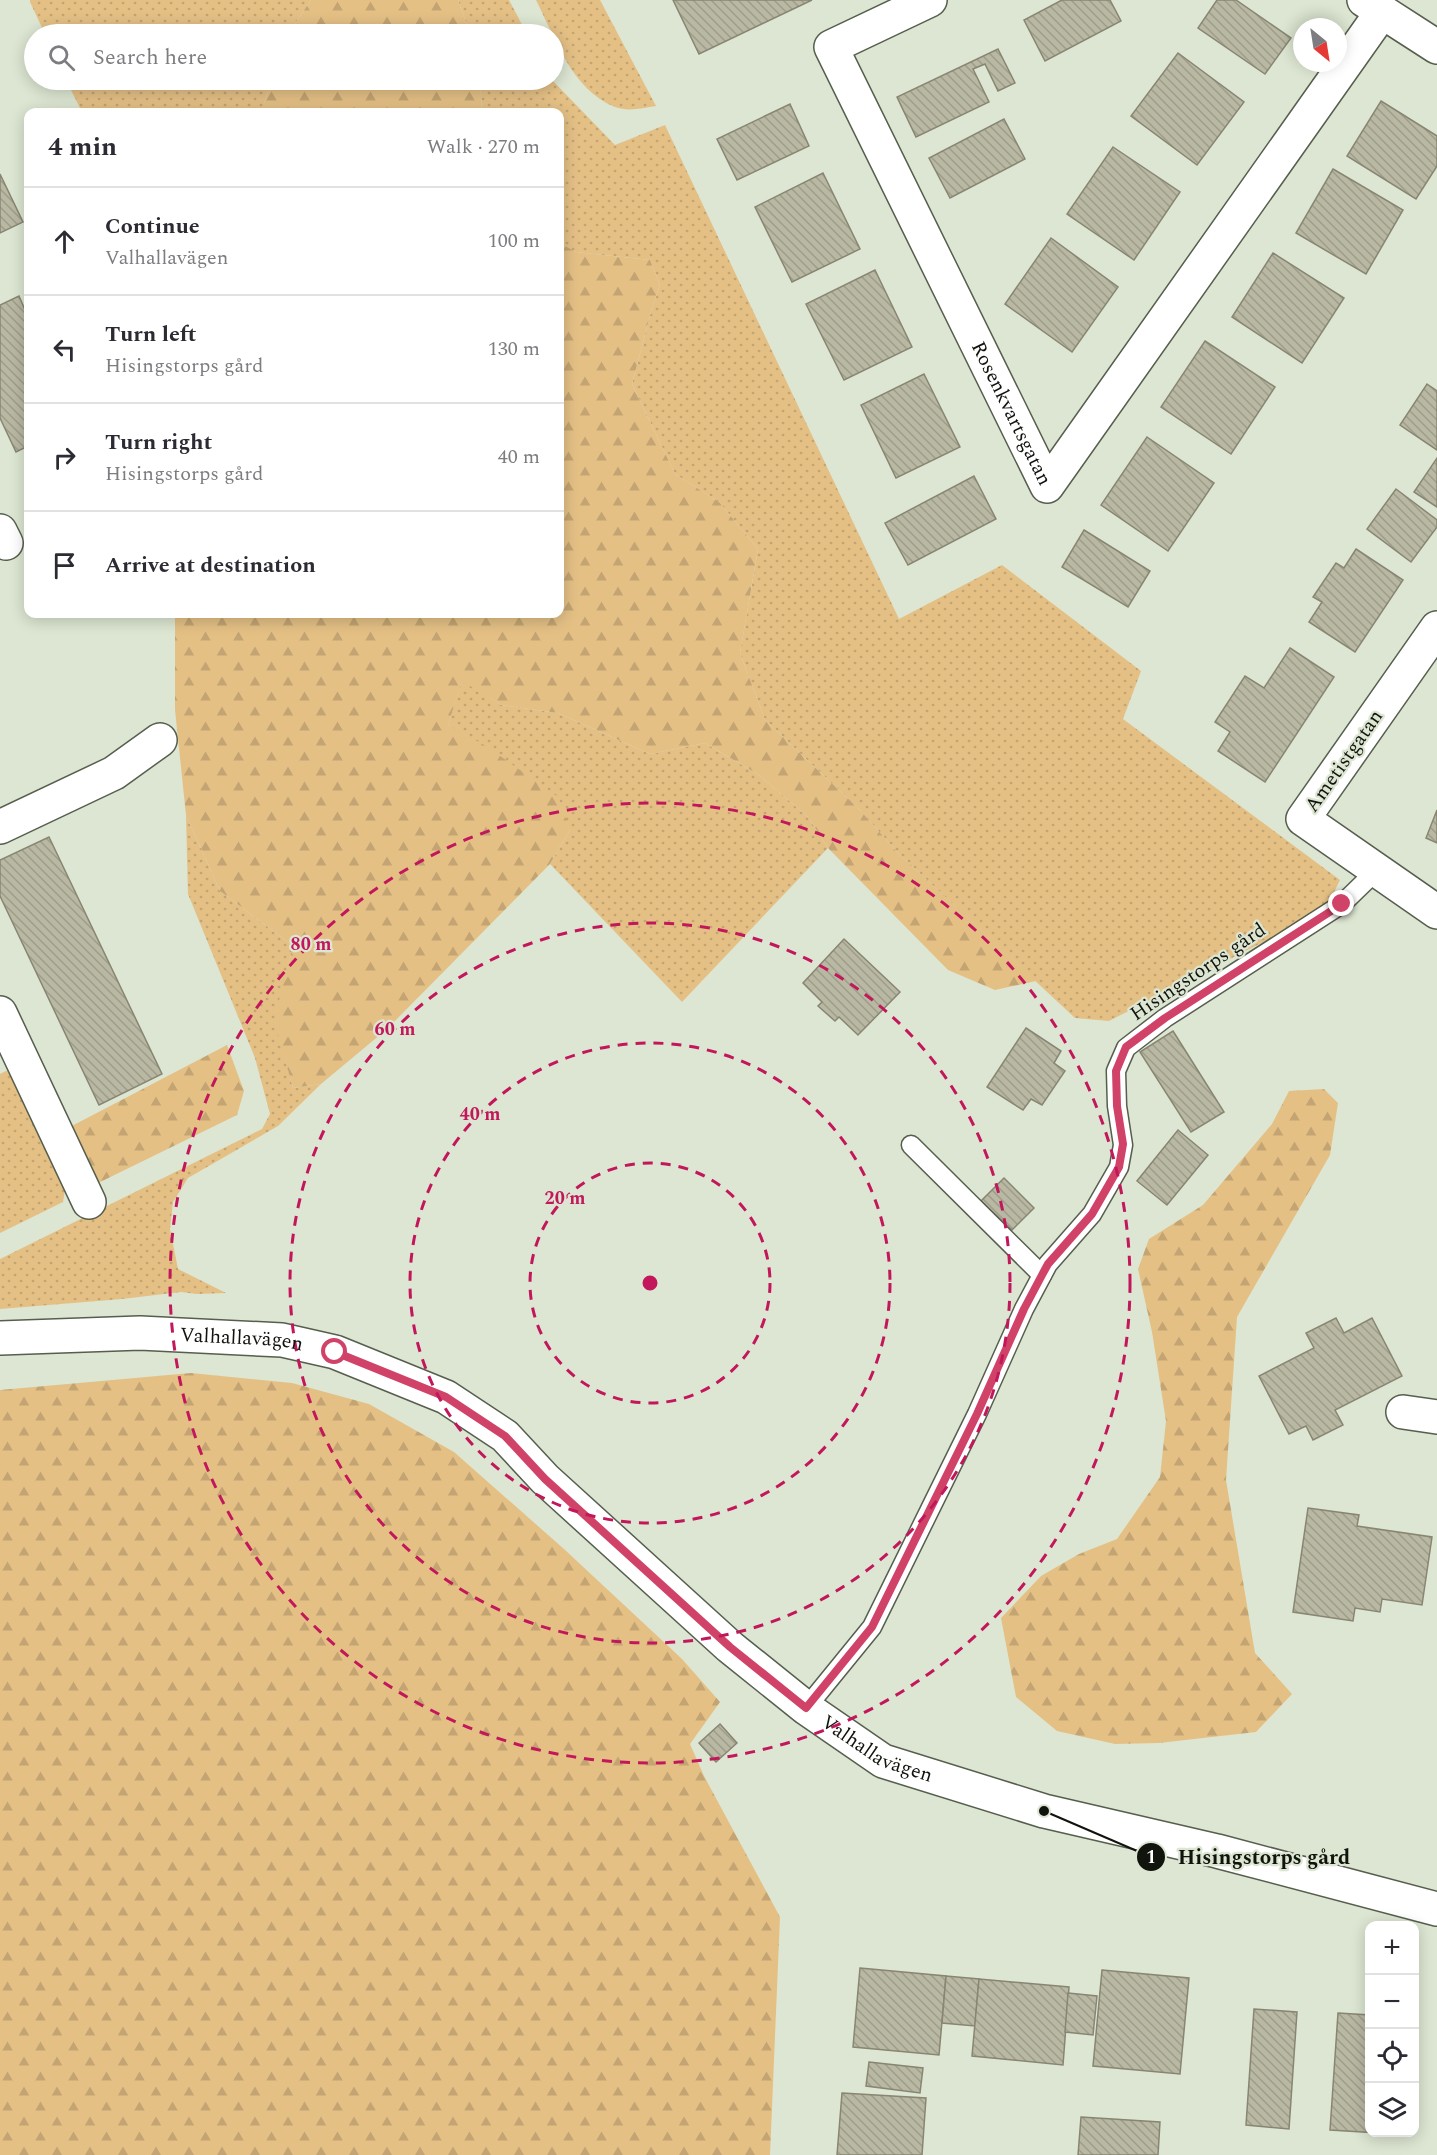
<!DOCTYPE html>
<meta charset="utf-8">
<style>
body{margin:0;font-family:Spectral,serif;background:#f2f2f3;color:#2b2b33}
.controls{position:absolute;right:18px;bottom:18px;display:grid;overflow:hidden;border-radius:12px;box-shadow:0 3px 15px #0003}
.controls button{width:54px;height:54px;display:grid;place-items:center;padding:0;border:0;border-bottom:2px solid #e1e1e2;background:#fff;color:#2b2b33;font:30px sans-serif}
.compass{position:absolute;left:1293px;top:18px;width:54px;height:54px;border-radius:50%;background:#fff;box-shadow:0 3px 15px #0003;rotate:150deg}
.stop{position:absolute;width:18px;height:18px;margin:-14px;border:4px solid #d14268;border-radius:50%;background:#fff}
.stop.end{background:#d14268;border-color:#fff;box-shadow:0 2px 6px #0008}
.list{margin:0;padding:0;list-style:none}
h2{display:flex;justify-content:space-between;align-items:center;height:78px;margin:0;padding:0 24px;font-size:26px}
h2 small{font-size:20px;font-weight:400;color:#7c7c81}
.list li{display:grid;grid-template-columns:39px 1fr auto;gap:18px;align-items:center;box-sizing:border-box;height:108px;padding:0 24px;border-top:2px solid #e1e1e2}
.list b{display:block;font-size:22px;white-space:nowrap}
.list p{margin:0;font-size:20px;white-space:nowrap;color:#7c7c81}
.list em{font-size:20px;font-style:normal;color:#7c7c81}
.icon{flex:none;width:33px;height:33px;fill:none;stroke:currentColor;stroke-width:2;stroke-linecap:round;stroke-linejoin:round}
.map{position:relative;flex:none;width:1437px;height:2155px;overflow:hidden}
.search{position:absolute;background:#fff;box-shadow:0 3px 15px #0003;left:24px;top:24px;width:540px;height:66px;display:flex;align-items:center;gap:15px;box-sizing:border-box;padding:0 21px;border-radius:33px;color:#7c7c81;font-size:22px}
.panel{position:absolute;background:#fff;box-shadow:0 3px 15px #0003;left:24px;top:108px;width:540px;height:510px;border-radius:12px}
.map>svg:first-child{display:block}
</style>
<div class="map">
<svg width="1437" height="2155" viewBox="0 0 1437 2155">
<defs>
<pattern id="green-dots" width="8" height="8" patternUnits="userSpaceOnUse" patternTransform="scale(1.5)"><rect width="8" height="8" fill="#e4c085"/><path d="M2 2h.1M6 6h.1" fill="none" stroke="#c3a472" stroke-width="1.8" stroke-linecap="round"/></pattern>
<pattern id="forest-firs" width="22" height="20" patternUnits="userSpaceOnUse" patternTransform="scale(1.5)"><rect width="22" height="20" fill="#e4c085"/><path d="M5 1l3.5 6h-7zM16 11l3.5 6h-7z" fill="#c3a472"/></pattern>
<pattern id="building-back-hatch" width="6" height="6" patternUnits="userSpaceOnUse" patternTransform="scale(1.5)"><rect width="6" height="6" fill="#b9b8a3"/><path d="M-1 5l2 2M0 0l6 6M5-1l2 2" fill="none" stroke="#9e9d8b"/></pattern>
</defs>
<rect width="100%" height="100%" fill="#dde6d2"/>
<g fill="url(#green-dots)">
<polygon points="30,0 311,0 288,34 45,34 30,2"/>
<polygon points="458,0 509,0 527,34 470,34"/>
<path d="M536 0H600L656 106C643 108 628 112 615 107 572 90 555 38 536 0Z"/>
<polygon points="66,80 272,80 264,103 264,112 82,112"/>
<polygon points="480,80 552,80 615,145 665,125 899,619 1002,565 1141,671 1123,719 1340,880 1331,898 1312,917 1109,1021 1075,1018 897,852 860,810 765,720 740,653 758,549 719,502 675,474 632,384 652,308 660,285 650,260 576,252 560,243 560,112 482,112"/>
<polygon points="462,680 501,705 558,713 650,754 705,743 759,775 808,817 828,848 682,1002 550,864 570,830 448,725"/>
<polygon points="186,815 220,891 293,946 275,1020 293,1088 321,1084 278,1126 188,1178 173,1202 170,1229 178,1269 226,1293 197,1294 181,1292 122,1299 0,1309 0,1259 262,1129 270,1114 255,1058 188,894"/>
<polygon points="16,1066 67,1178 63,1202 0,1233 0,1074"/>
</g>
<g fill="url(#forest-firs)">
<polygon points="311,0 458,0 470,34 288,34"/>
<polygon points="272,80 480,80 482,112 264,112 264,103"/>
<polygon points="560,243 576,252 650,260 660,285 652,308 632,384 675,474 719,502 758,549 740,653 765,720 860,810 897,852 1036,981 995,990 948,970 828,848 808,817 759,775 705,743 650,754 558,713 501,705 462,681 448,725 486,746 558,797 570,830 550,864 387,1029 321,1084 293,1088 274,1020 293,946 220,891 186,815 175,710 175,614 560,614"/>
<polygon points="227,1045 244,1091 237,1115 90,1187 66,1129"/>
<polygon points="1324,1089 1338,1103 1330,1155 1237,1317 1226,1480 1255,1653 1292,1694 1256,1732 1159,1743 1115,1744 1057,1731 1016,1697 1001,1618 1041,1576 1079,1554 1117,1539 1160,1477 1166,1421 1152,1332 1138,1269 1149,1239 1203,1205 1272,1124 1289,1091"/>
<polygon points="191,1373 292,1383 369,1404 454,1452 564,1549 682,1659 720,1702 690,1744 704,1776 780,1917 770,2155 0,2155 0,1390"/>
</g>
<g fill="url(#building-back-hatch)" stroke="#888673" stroke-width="1.5">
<polygon points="673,0 812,0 699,54"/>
<polygon points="1062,0 1110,0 1121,21 1045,61 1024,20"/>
<polygon points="1217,0 1236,0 1291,38 1265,74 1198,28"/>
<polygon points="998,49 1015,83 998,91 985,64 973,69 989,102 916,137 897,97"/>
<polygon points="1178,53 1244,102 1197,165 1131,116"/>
<polygon points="1381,101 1437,136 1437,166 1416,199 1347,156"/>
<polygon points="790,104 809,146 737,180 717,139"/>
<polygon points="1004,119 1025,159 950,198 929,158"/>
<polygon points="1113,147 1180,192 1134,260 1067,214"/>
<polygon points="1333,169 1403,210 1366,274 1296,233"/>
<polygon points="823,173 860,249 792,282 755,207"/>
<polygon points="0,174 23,222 0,233"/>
<polygon points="1051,238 1118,287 1072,352 1005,304"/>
<polygon points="1273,253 1344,298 1302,363 1232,317"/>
<polygon points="875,270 912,347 844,380 806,304"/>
<polygon points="19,296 28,317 28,446 16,452 0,418 0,305"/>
<polygon points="1205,341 1275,387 1231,454 1161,407"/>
<polygon points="924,374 960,447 896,478 861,405"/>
<polygon points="1427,384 1437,391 1437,450 1400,425"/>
<polygon points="1147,437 1214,483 1168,551 1101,505"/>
<polygon points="1437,458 1437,507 1414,492"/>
<polygon points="974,476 996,519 908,565 885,523"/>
<polygon points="1396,489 1437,520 1437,527 1411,562 1367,529"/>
<polygon points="1084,530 1150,571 1128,607 1062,567"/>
<polygon points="1356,549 1403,580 1355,652 1309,622 1322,602 1313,597 1336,563 1344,568"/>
<polygon points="1290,648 1334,677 1265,782 1218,751 1230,732 1215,722 1245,676 1264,688"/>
<polygon points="1437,810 1437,843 1426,838"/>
<polygon points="49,837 162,1074 99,1105 0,896 0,860"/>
<polygon points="844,939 900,992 858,1035 839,1017 835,1021 818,1006 822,1002 803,983"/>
<polygon points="1026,1028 1061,1051 1054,1063 1065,1071 1042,1105 1031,1099 1023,1110 987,1087"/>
<polygon points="1173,1031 1224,1112 1191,1132 1140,1052"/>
<polygon points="1178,1130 1208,1155 1167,1205 1137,1181"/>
<polygon points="1004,1178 1034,1208 1012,1230 981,1201"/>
<polygon points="1336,1318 1344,1333 1372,1318 1402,1376 1335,1410 1343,1425 1313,1440 1306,1426 1289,1434 1259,1376 1314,1348 1306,1333"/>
<polygon points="1308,1508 1359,1515 1357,1526 1432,1537 1422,1605 1382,1599 1380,1612 1355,1608 1353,1621 1293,1612"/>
<polygon points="720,1724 737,1743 716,1762 699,1743"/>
<polygon points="860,1968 946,1976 939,2055 853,2047"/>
<polygon points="1102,1970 1189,1978 1180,2074 1093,2066"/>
<polygon points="946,1976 979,1979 975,2026 942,2023"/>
<polygon points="979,1979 1069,1987 1063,2065 972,2056"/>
<polygon points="1068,1993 1097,1996 1093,2035 1065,2032"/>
<polygon points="1254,2009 1297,2012 1289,2129 1246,2125"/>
<polygon points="1338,2013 1370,2015 1370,2132 1411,2132 1411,2135 1330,2130"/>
<polygon points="869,2062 923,2068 920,2093 866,2086"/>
<polygon points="842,2093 926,2098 922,2155 837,2155"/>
<polygon points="1081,2117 1160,2122 1158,2155 1078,2155"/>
</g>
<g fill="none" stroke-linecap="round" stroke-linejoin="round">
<defs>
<g id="service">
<polyline points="911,1145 1042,1275"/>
<polyline points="806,1708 872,1627 977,1414 1024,1309 1048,1264 1092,1214 1119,1167 1123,1145 1117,1106 1116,1071 1126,1048 1165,1018 1342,904 1376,871"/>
</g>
<g id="minor">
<path id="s1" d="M930 0 831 47 1047 486 1382 12"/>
<polyline points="1364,0 1437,47"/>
<polyline points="0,531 6,543"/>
<polyline points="1437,628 1303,819 1437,912"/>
<polyline points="0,827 114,773 160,740"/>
<polyline points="0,1013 89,1202"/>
<path id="s2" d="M0 1338 140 1333 282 1340 335 1352 446 1397 505 1436 545 1479 730 1647 806 1708 883 1761 1044 1811 1217 1851 1437 1909"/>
<polyline points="1403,1412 1437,1417"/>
</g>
</defs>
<use href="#service" stroke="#565e4d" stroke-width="21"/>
<use href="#minor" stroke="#565e4d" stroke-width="36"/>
<use href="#service" stroke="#fff" stroke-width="18"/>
<use href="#minor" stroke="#fff" stroke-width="33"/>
</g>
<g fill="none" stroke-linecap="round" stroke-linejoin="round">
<polyline stroke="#d14268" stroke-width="8" points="335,1352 446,1397 505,1436 545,1479 730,1647 806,1708 872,1627 977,1414 1024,1309 1042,1275 1048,1264 1092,1214 1119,1167 1123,1144 1117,1106 1116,1071 1126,1047 1165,1018 1342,904"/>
</g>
<g fill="none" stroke="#c2185b" stroke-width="3" stroke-dasharray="10 8">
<circle cx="650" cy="1283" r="120"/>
<circle cx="650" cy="1283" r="240"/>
<circle cx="650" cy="1283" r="360"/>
<circle cx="650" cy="1283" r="480"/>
</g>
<g text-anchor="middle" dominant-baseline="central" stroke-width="4.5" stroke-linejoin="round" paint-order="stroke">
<g font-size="20" fill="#11140d" stroke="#dde6d2">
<text stroke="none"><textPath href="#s1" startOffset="518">Rosenkvartsgatan</textPath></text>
<text transform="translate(1344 761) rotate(-55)">Ametistgatan</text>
<text transform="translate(1198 972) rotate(-34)">Hisingstorps gård</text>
<text stroke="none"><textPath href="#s2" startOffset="242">Valhallavägen</textPath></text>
<text stroke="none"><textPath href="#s2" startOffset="1016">Valhallavägen</textPath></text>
</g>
</g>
<circle cx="650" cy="1283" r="9" fill="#c2185b" stroke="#dde6d2" stroke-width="3"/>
<g font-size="18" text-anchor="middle" font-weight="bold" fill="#c2185b" stroke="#dde6d2" stroke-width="4.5" stroke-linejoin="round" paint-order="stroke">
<text x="311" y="950">80 m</text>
<text x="395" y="1035">60 m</text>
<text x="480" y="1120">40 m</text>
<text x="565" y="1204">20 m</text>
</g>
<path fill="none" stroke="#11140d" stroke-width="2" d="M1044 1811L1151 1857"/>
<g fill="#11140d" stroke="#dde6d2" stroke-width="2">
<circle cx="1044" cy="1811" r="6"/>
<circle cx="1151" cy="1857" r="15"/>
</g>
<g font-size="18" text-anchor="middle" font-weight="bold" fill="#fff">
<text x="1151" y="1863">1</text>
</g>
<g font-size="21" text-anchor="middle" font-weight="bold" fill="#11140d" stroke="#dde6d2" stroke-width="4.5" stroke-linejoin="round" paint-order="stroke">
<text x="1264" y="1864">Hisingstorps gård</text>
</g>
</svg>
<div class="controls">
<button>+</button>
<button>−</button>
<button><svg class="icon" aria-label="locate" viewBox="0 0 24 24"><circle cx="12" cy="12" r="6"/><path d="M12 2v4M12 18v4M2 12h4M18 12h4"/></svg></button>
<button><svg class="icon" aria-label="layers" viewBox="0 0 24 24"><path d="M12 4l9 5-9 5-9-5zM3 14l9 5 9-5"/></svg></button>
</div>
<svg class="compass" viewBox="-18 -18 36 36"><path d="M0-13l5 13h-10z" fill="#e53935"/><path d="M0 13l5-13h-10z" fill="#7c7c81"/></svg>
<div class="stop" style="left:335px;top:1352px"></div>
<div class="stop end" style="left:1342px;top:904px"></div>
<div class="search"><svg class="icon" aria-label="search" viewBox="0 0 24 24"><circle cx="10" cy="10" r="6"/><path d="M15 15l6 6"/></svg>Search here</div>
<section class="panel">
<h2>4 min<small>Walk · 270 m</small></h2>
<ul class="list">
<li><svg class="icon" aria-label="ahead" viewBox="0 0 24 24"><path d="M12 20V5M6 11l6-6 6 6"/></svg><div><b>Continue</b><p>Valhallavägen</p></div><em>100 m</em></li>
<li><svg class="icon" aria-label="left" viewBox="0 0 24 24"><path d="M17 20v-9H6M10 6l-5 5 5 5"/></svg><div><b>Turn left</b><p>Hisingstorps gård</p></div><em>130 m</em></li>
<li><svg class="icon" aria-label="right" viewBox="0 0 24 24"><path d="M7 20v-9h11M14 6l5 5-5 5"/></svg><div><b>Turn right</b><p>Hisingstorps gård</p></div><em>40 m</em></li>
<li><svg class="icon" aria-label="arrive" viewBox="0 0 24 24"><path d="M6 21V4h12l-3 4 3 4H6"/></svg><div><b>Arrive at destination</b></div></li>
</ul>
</section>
</div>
